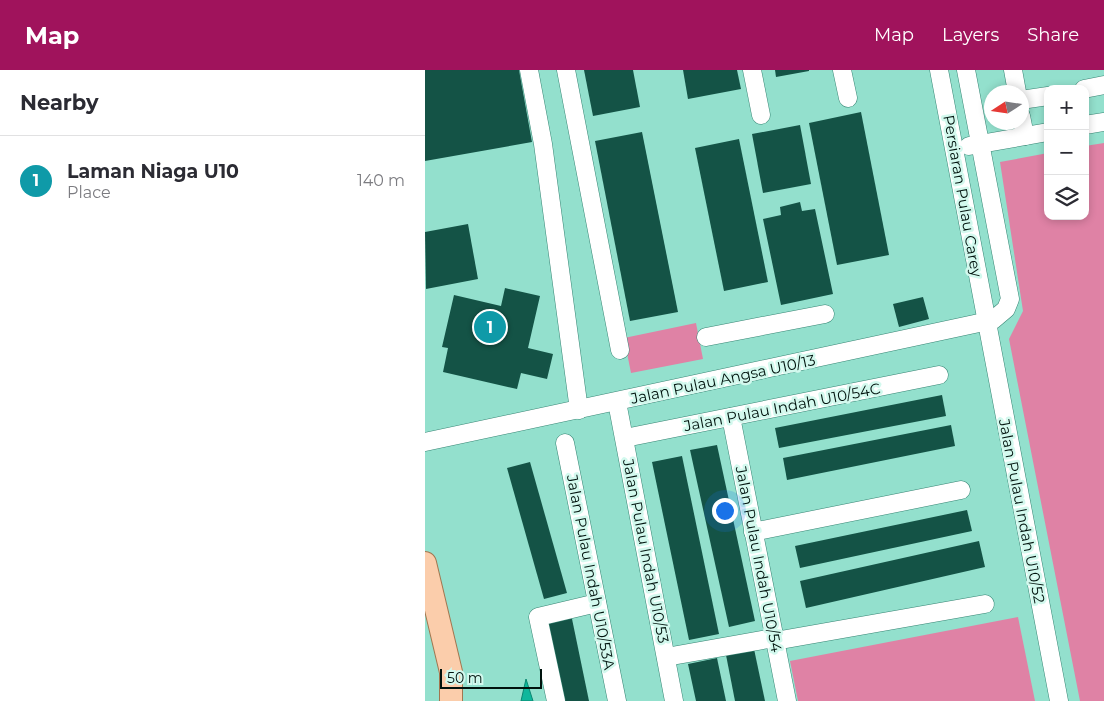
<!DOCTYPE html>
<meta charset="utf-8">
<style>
body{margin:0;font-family:Montserrat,sans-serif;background:#f7f7f7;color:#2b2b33}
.controls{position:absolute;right:15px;top:15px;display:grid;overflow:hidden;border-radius:10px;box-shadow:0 2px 8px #0003}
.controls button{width:45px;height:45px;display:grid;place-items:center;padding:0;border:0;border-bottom:1px solid #e1e1e2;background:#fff;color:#2b2b33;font:25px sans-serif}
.compass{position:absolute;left:559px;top:15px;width:45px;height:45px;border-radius:50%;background:#fff;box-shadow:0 2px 8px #0003;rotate:258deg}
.scale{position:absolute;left:15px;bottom:12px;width:102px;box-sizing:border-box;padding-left:5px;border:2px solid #00130e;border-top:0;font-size:14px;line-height:18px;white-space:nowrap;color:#00130e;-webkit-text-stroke:4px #d3f9ee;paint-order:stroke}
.you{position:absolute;left:299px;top:440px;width:18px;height:18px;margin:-12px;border:4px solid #fff;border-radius:50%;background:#1a73e8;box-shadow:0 0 0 8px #1a73e833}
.badge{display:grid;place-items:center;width:32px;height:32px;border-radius:50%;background:#a0135c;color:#fff;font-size:16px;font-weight:700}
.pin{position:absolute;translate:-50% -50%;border:2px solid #fff;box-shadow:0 1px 5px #0006}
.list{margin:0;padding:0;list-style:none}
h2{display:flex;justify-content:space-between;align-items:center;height:65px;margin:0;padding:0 20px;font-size:21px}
h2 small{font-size:16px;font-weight:400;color:#7c7c81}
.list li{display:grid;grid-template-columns:32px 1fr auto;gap:15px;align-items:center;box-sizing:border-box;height:90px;padding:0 20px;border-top:1px solid #e1e1e2}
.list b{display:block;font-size:19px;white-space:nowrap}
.list p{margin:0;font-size:16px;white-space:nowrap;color:#7c7c81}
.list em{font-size:16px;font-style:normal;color:#7c7c81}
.icon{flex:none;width:28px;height:28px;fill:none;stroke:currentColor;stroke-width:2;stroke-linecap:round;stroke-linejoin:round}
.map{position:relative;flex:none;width:679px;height:631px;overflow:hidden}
header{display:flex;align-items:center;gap:30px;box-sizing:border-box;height:70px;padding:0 25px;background:#a0135c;color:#fff}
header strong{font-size:24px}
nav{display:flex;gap:28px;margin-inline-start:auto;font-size:18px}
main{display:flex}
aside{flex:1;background:#fff}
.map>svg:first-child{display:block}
</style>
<header>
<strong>Map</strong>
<nav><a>Map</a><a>Layers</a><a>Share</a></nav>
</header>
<main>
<aside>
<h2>Nearby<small></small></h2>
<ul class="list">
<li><span class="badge" style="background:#0f9aa8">1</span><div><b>Laman Niaga U10</b><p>Place</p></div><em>140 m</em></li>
</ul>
</aside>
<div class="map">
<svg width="679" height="631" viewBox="0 0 679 631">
<rect width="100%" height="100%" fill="#93e0cd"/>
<g fill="#df82a5">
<polygon points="679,73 679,631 655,631 584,269 598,241 575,92 623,83 623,146 660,146 660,76"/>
<polygon points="271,253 278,289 206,303 199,268"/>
<polygon points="593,547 610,631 373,631 365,591"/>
</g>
<polygon fill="#10b79c" stroke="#0b8671" points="101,609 108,631 96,631"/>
<g fill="#145346">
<polygon points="0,0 94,0 107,72 0,91"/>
<polygon points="159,0 208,0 215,37 168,46"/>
<polygon points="258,0 312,0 316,19 263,29"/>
<polygon points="350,0 384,0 384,1 351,7"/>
<polygon points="436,42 464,185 412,195 384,53"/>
<polygon points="375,55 386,114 338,123 327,64"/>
<polygon points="217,62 253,242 205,251 170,71"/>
<polygon points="314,69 343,212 299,221 270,78"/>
<polygon points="375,132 377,141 390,139 408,224 356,235 338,149 356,145 355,137"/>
<polygon points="43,154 53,209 1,219 0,162"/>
<polygon points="80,218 115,226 103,278 128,284 122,309 96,303 92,319 18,302 23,278 17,277 29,225 76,236"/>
<polygon points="498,227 504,249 474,257 468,234"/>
<polygon points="517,325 521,346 354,378 350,358"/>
<polygon points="526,355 530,376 362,410 358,388"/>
<polygon points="292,375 330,551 304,557 265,380"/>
<polygon points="257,386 294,564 264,570 227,392"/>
<polygon points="105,392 142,523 119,529 82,398"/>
<polygon points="542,440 547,461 375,498 370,476"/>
<polygon points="554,471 560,497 381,538 375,511"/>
<polygon points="146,544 164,631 138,631 121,549"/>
<polygon points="329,579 340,631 310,631 301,585"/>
<polygon points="292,588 301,631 271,631 263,594"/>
</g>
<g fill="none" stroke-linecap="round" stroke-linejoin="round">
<defs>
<g id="minor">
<polyline points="104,0 118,74 154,340"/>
<polyline points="141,0 195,280"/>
<polyline points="327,0 336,45"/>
<polyline points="417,0 423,28"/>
<polyline points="514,0 634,631"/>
<polyline points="588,0 592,22"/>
<polyline points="659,19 679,15"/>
<polyline points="596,30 623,26"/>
<polyline points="596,46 600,66"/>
<polyline points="660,55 679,52"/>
<polyline points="544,76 623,62"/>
<polyline points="281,267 400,244"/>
<polyline points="192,332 249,631"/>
<polyline points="306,347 362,631"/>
<polyline points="200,368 514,305"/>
<polyline points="0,372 568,250 581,239 585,229 541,0"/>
<polyline points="140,373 192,631"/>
<polyline points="328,462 536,420"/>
<polyline points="350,571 560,534"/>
<polyline points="241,587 349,568"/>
<polyline points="131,631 113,547 172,533"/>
</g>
<polyline id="major" points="0,493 26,602 26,631"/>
</defs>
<use href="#minor" stroke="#378574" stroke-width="19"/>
<use href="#major" stroke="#a27650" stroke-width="24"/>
<use href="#minor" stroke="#fff" stroke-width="18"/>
<use href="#major" stroke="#fbcdab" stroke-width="22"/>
</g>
<g text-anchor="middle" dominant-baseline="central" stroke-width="5" stroke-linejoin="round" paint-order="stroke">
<g font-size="15" fill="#00130e" stroke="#d3f9ee">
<text transform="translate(538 126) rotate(80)">Persiaran Pulau Carey</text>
<text transform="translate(298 309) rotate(-12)">Jalan Pulau Angsa U10/13</text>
<text transform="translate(357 337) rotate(-11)">Jalan Pulau Indah U10/54C</text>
<text transform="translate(597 441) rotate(79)">Jalan Pulau Indah U10/52</text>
<text transform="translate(221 481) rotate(79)">Jalan Pulau Indah U10/53</text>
<text transform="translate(334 489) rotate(79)">Jalan Pulau Indah U10/54</text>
<text transform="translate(166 502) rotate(79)">Jalan Pulau Indah U10/53A</text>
</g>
</g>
</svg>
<div class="controls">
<button>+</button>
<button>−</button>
<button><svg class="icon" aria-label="layers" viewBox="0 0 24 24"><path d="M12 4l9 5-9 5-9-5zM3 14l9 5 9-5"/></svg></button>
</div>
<svg class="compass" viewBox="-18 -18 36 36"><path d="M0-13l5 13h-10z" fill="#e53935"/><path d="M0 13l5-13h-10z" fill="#7c7c81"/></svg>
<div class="scale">50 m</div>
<div class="you"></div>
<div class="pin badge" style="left:65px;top:257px;background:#0f9aa8">1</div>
</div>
</main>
